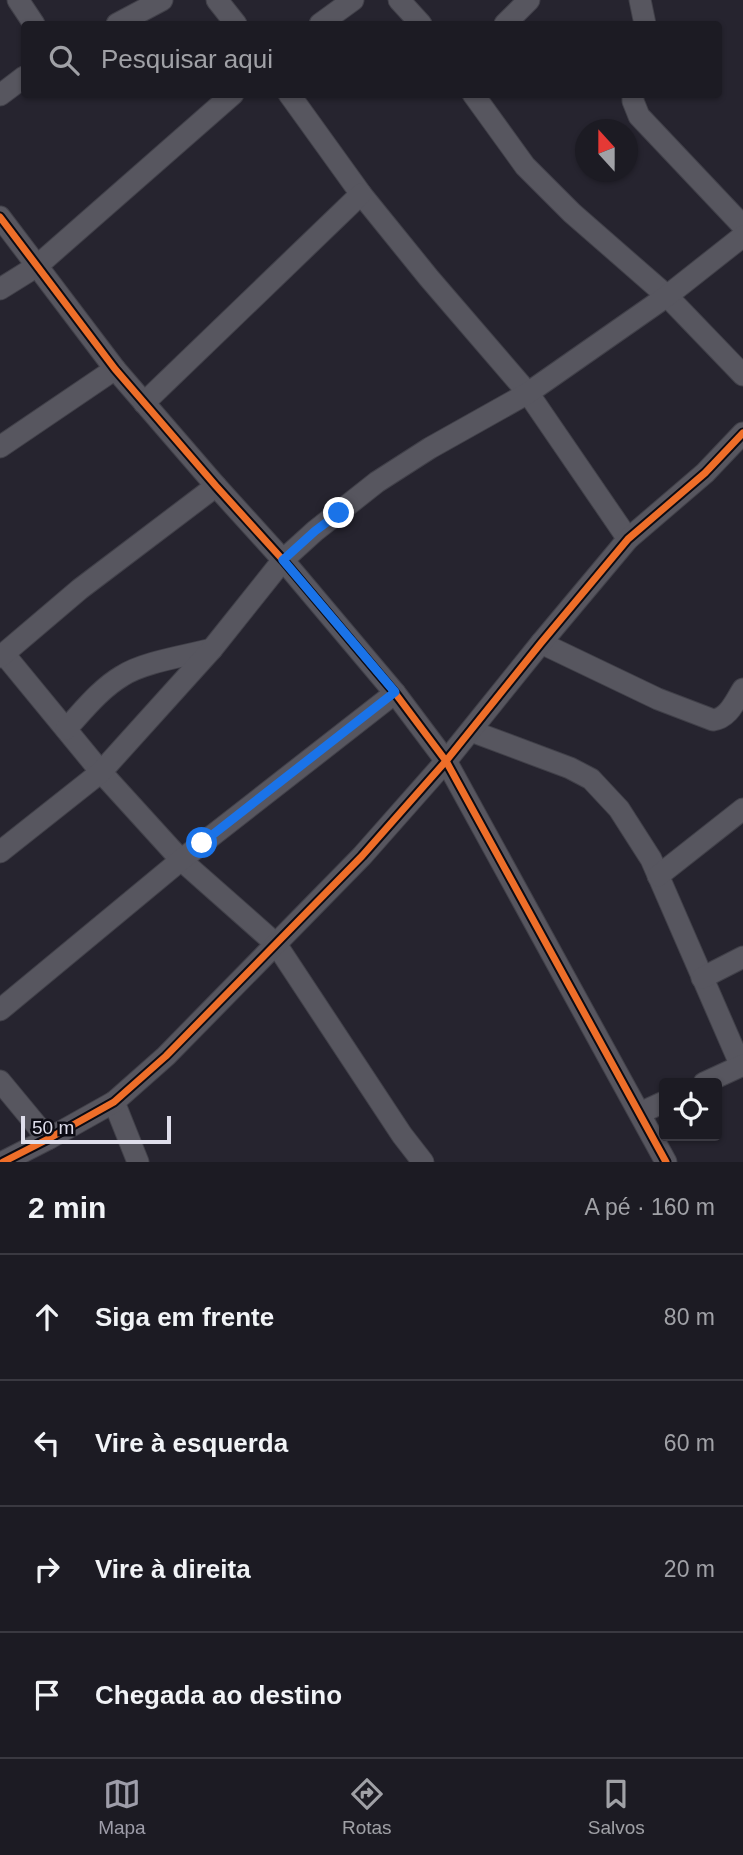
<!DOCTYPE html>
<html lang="pt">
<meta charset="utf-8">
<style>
body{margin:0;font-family:Arial,sans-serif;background:#25242b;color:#f1f3f6}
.controls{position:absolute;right:21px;bottom:21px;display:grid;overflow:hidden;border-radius:7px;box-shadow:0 2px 5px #0004}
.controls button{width:63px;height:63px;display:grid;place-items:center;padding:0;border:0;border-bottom:2px solid #3a3941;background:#1c1b23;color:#f1f3f6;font:35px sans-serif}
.compass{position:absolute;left:575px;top:119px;width:63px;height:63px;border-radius:50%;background:#1c1b23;box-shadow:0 2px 5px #0004;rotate:339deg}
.scale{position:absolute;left:21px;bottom:18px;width:150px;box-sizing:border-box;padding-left:7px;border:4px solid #dfdeeb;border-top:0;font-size:19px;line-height:24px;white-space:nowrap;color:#dfdeeb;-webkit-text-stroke:5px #0c0b13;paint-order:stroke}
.stop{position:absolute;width:21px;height:21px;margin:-16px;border:5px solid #1a73e8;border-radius:50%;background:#fff}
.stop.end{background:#1a73e8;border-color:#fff;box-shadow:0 2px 7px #0008}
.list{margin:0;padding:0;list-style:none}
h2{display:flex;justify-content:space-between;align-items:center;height:91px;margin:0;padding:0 28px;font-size:30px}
h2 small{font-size:23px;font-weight:400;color:#a0a1a6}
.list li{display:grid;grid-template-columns:46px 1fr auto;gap:21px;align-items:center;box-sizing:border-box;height:126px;padding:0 28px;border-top:2px solid #3a3941}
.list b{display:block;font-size:26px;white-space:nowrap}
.list em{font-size:23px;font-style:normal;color:#a0a1a6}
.icon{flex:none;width:38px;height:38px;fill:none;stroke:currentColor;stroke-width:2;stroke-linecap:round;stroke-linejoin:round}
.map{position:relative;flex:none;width:743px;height:1162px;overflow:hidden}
.search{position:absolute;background:#1c1b23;box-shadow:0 2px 5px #0004;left:21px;right:21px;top:21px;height:77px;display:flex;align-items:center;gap:18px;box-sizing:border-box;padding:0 24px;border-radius:7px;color:#a0a1a6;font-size:26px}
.sheet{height:595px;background:#1c1b23}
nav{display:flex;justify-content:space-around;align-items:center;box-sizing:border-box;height:98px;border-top:2px solid #3a3941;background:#1c1b23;font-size:19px;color:#a0a1a6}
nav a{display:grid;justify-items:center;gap:4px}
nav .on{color:#9e9da9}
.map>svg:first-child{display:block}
</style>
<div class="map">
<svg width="743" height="1162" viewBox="0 0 743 1162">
<rect width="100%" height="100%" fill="#26242f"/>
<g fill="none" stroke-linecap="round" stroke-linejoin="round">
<defs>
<g id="street">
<polyline points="18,0 34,24"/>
<polyline points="217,0 236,24"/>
<polyline points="399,0 421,24"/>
<polyline points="640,0 645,24"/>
<polyline points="117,24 162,0"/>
<polyline points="320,24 353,0"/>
<polyline points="505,24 529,0"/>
<polyline points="289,94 361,194 429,278 528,393 628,539"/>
<polyline points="473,94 525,166 572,213 667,296 743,375"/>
<polyline points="633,94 633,101 639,116 743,226"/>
<polyline points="0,95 24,77"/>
<polyline points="0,217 115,369 216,486 283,560 395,693 446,761 666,1162"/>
<polyline points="0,289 37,266 233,94"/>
<polyline points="144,403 361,194"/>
<polyline points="0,447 115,369"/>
<path d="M541 643 658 699 713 720C729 718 735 701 743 689"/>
<polyline points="4,654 101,772 181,860 276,944 402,1135 423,1162"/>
<polyline points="0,657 80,589 216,486"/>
<path d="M66 729C83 711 100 689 122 676 143 662 186 656 212 649"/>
<polyline points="471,731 570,768 591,779 619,809 651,859 741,1066"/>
<polyline points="0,852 101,772 212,649 283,560 315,531 377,482 430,448 528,393 667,296 743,236"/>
<polyline points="658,876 743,809"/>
<polyline points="702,978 743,957"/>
<polyline points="0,1010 181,860 395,693"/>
<polyline points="0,1081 48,1139"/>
<polyline points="704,1083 743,1065"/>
<polyline points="114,1102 138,1162"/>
<polyline points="640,1113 664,1102"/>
<polyline points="3,1162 48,1139 114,1102 166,1056 362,856 446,761 541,643 628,539 705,473 743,433"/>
</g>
</defs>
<use href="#street" stroke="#414049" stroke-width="23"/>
<use href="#street" stroke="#57565f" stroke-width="21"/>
<defs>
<g id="cycleway">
<polyline points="0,217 115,369 216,486 283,560 395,693 446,761 666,1162"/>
<polyline points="3,1162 48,1139 114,1102 166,1056 362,856 446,761 541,643 628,539 705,473 743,433"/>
</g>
</defs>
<use href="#cycleway" stroke="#0c0b13" stroke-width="11"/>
<use href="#cycleway" stroke="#ee6e29" stroke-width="7"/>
</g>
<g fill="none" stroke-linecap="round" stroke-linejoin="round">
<polyline stroke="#1a73e8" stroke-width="9" points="202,843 395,692 283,560 315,531 339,513"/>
</g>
</svg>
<div class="controls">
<button><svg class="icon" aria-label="locate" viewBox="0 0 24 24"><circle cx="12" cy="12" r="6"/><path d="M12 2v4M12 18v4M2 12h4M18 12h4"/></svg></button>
</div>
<svg class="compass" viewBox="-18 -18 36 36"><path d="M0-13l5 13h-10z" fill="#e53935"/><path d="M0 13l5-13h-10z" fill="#a0a1a6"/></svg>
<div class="scale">50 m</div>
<div class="stop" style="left:202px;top:843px"></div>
<div class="stop end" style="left:339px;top:513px"></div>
<div class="search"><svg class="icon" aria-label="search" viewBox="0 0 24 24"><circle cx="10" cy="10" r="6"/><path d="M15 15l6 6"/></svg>Pesquisar aqui</div>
</div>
<section class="sheet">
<h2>2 min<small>A pé · 160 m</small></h2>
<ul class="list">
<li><svg class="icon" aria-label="ahead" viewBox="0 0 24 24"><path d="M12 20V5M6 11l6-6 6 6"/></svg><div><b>Siga em frente</b></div><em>80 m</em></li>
<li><svg class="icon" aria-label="left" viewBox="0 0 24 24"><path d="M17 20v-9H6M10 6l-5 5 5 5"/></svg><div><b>Vire à esquerda</b></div><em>60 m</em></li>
<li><svg class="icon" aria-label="right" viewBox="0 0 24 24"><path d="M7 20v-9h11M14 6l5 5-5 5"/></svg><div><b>Vire à direita</b></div><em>20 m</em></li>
<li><svg class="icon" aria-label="arrive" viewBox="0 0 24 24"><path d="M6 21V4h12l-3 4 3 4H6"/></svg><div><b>Chegada ao destino</b></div></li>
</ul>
</section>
<nav>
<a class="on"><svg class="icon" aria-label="map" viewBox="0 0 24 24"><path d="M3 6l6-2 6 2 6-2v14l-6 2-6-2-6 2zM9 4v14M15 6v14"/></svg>Mapa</a>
<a><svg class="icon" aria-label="directions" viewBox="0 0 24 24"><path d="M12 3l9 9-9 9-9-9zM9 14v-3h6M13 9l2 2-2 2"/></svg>Rotas</a>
<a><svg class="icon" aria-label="saved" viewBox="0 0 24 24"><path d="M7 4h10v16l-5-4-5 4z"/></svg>Salvos</a>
</nav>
